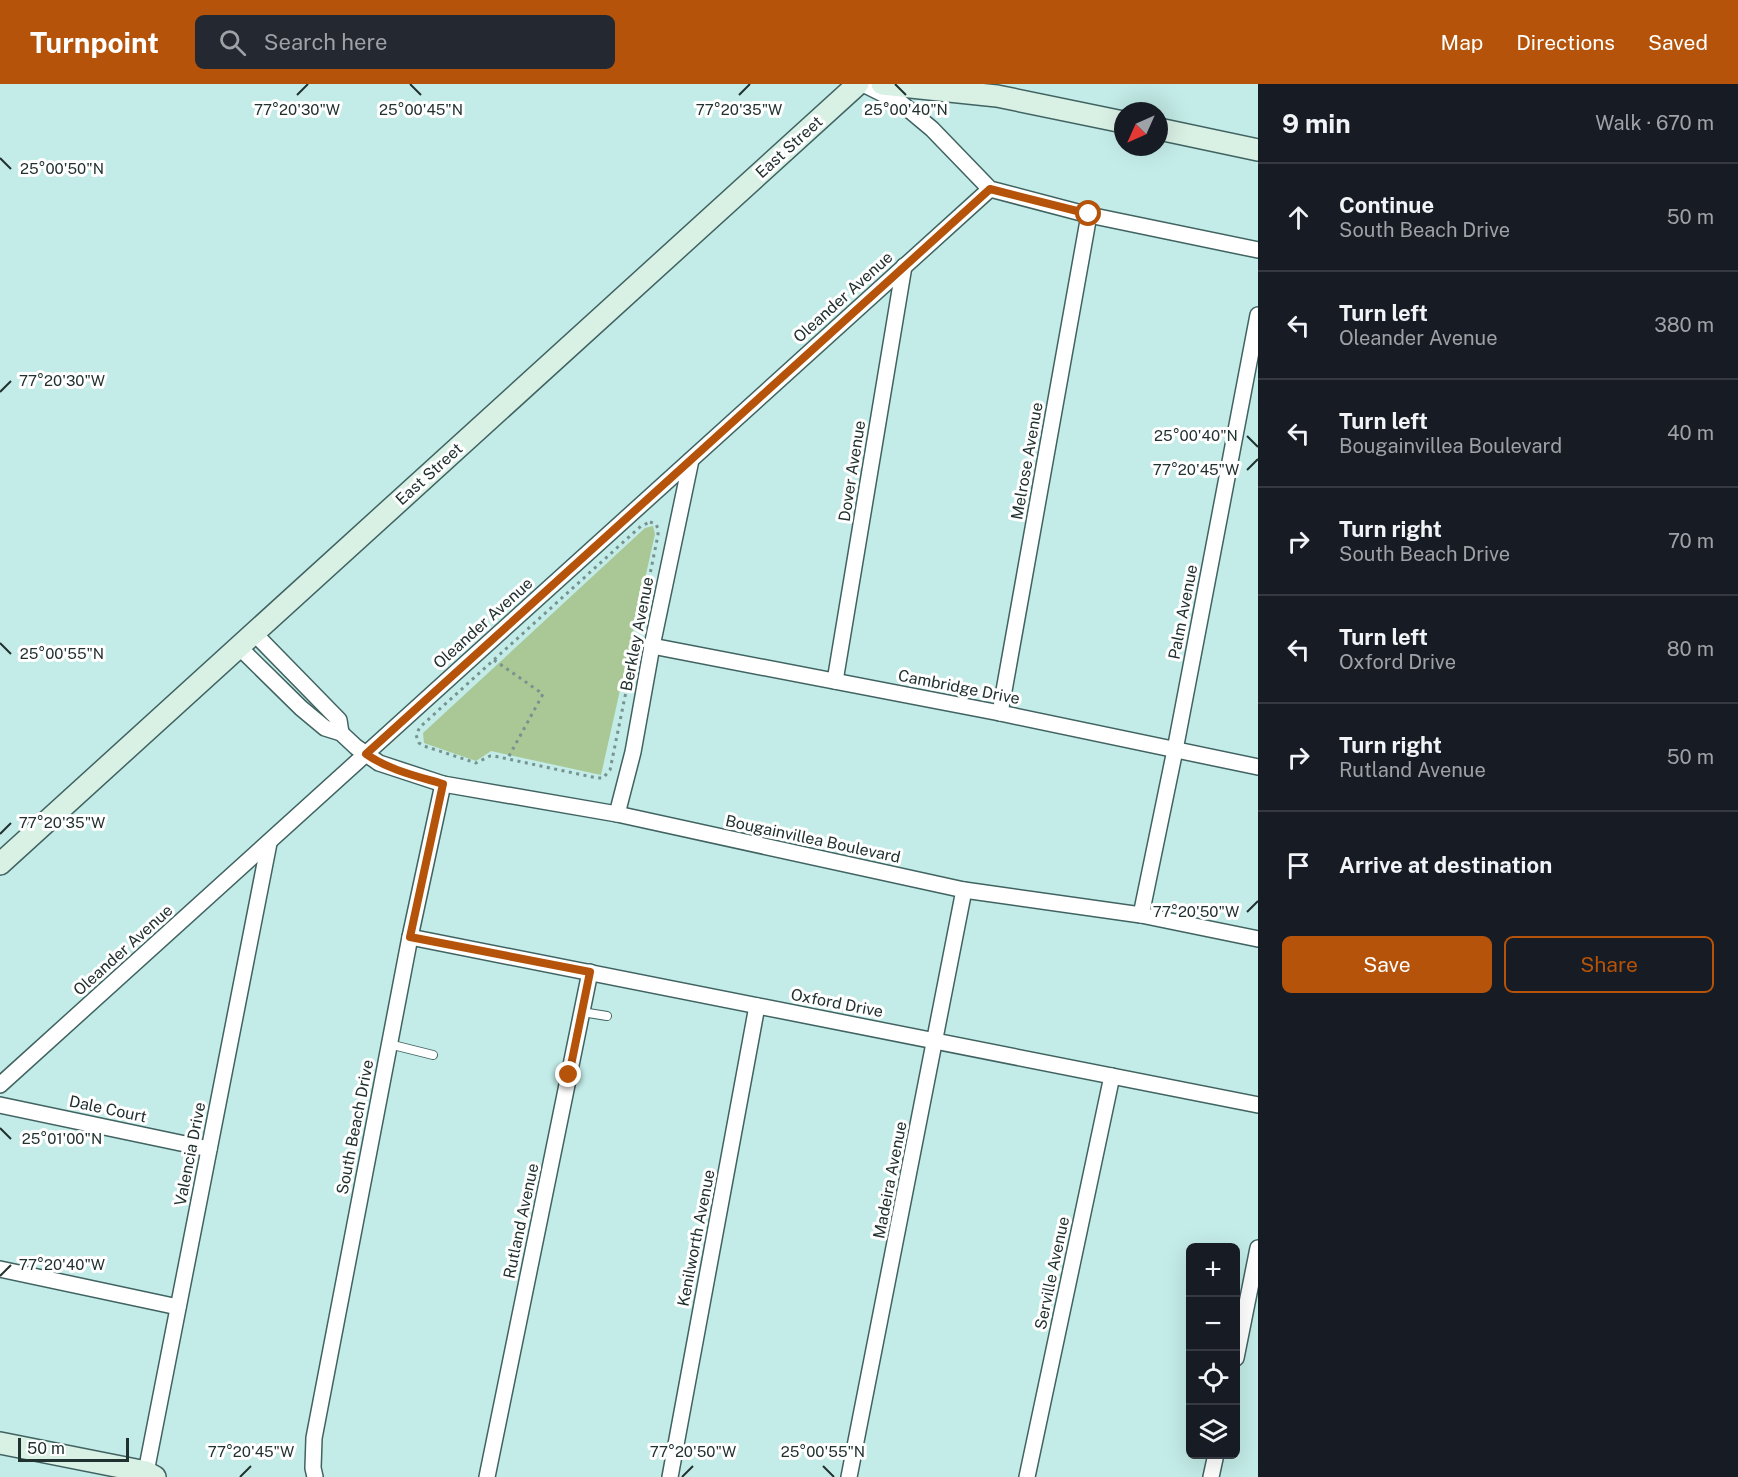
<!DOCTYPE html>
<meta charset="utf-8">
<style>
body{margin:0;font-family:"Public Sans",sans-serif;background:#242831;color:#f1f3f6}
.controls{position:absolute;right:18px;bottom:18px;display:grid;overflow:hidden;border-radius:9px;box-shadow:0 6px 24px #0002}
.controls button{width:54px;height:54px;display:grid;place-items:center;padding:0;border:0;border-bottom:2px solid #363941;background:#171b24;color:#f1f3f6;font:30px sans-serif}
.compass{position:absolute;left:1114px;top:18px;width:54px;height:54px;border-radius:50%;background:#171b24;box-shadow:0 6px 24px #0002;rotate:225deg}
.scale{position:absolute;left:18px;bottom:15px;width:111px;box-sizing:border-box;padding-left:6px;border:3px solid #21312f;border-top:0;font-size:16px;line-height:21px;white-space:nowrap;color:#21312f;-webkit-text-stroke:4px #fff;paint-order:stroke}
.stop{position:absolute;width:18px;height:18px;margin:-14px;border:4px solid #b45309;border-radius:50%;background:#fff}
.stop.end{background:#b45309;border-color:#fff;box-shadow:0 2px 6px #0008}
.list{margin:0;padding:0;list-style:none}
h2{display:flex;justify-content:space-between;align-items:center;height:78px;margin:0;padding:0 24px;font-size:26px}
h2 small{font-size:20px;font-weight:400;color:#9ea1a6}
.list li{display:grid;grid-template-columns:39px 1fr auto;gap:18px;align-items:center;box-sizing:border-box;height:108px;padding:0 24px;border-top:2px solid #363941}
.list b{display:block;font-size:22px;white-space:nowrap}
.list p{margin:0;font-size:20px;white-space:nowrap;color:#9ea1a6}
.list em{font-size:20px;font-style:normal;color:#9ea1a6}
.actions{display:flex;gap:12px;padding:18px 24px}
.actions a{flex:1;padding:14px 0;border:2px solid #b45309;border-radius:9px;text-align:center;font-size:21px;color:#b45309}
.actions .main{background:#b45309;color:#fff}
.icon{flex:none;width:33px;height:33px;fill:none;stroke:currentColor;stroke-width:2;stroke-linecap:round;stroke-linejoin:round}
.map{position:relative;flex:none;width:1258px;height:1393px;overflow:hidden}
header{display:flex;align-items:center;gap:36px;box-sizing:border-box;height:84px;padding:0 30px;background:#b45309;color:#fff}
header strong{font-size:28px}
nav{display:flex;gap:33px;margin-inline-start:auto;font-size:21px}
.search{width:420px;height:54px;background:#242831;display:flex;align-items:center;gap:15px;box-sizing:border-box;padding:0 21px;border-radius:9px;color:#9ea1a6;font-size:22px}
main{display:flex}
aside{flex:1;background:#171b24}
.map>svg:first-child{display:block}
</style>
<header>
<strong>Turnpoint</strong>
<div class="search"><svg class="icon" aria-label="search" viewBox="0 0 24 24"><circle cx="10" cy="10" r="6"/><path d="M15 15l6 6"/></svg>Search here</div>
<nav><a>Map</a><a>Directions</a><a>Saved</a></nav>
</header>
<main>
<div class="map">
<svg width="1258" height="1393" viewBox="0 0 1258 1393">
<rect width="100%" height="100%" fill="#c3ebe7"/>
<polygon fill="#a9c895" points="653,442 655,450 601,691 491,667 476,677 424,659 423,649 645,444"/>
<g fill="none" stroke-linecap="round" stroke-linejoin="round">
<defs>
<g id="lane">
<polyline points="582,928 607,932"/>
<polyline points="389,960 433,971"/>
</g>
<g id="street">
<polyline points="863,0 901,19 932,45 990,105 1089,131 1258,166"/>
<polyline points="254,549 339,636 341,649"/>
<polyline points="652,562 1000,629 1258,683"/>
<polyline points="239,563 301,624 325,644 341,649 356,663 379,679 443,700 617,730 964,806 1141,831 1258,855"/>
<polyline points="835,597 904,182"/>
<polyline points="1000,629 1089,131"/>
<polyline points="617,730 633,668 652,562 691,376"/>
<polyline points="1141,831 1175,666 1258,231"/>
<polyline points="410,853 1258,1021"/>
<polyline points="0,1001 990,105"/>
<polyline points="0,1021 209,1065"/>
<polyline points="0,1185 178,1223"/>
<polyline points="1236,1274 1258,1164"/>
<polyline points="146,1388 269,759"/>
<polyline points="315,1393 313,1384 314,1354 410,853 443,700"/>
<polyline points="487,1393 590,888"/>
<polyline points="670,1393 757,922"/>
<polyline points="849,1393 964,806"/>
<polyline points="1027,1393 1112,992"/>
<polyline points="1211,1393 1216,1370"/>
</g>
<g id="secondary">
<polyline points="882,0 997,12 1123,38"/>
<polyline points="1159,45 1258,66"/>
<polyline points="0,780 858,0"/>
<polyline points="0,1359 146,1388 155,1393"/>
</g>
</defs>
<use href="#lane" stroke="#406361" stroke-width="10"/>
<use href="#street" stroke="#406361" stroke-width="18"/>
<use href="#secondary" stroke="#406361" stroke-width="24"/>
<g stroke="#779390" stroke-width="3" stroke-dasharray="3 4.5" stroke-linecap="butt">
<polygon points="650,438 656,440 658,445 658,451 610,686 603,694 597,694 494,672 490,672 476,679 424,662 419,659 416,651 420,643 641,442"/>
<polyline points="494,576 543,610 508,674"/>
</g>
<use href="#lane" stroke="#fff" stroke-width="8"/>
<use href="#street" stroke="#fff" stroke-width="15"/>
<use href="#secondary" stroke="#d9f0e5" stroke-width="21"/>
</g>
<g fill="none" stroke-linecap="round" stroke-linejoin="round">
<path stroke="#b45309" stroke-width="8" d="M569 991 590 888 410 853 443 700C416 692 389 686 366 670L990 105 1089 130"/>
</g>
<path fill="none" stroke="#21312f" stroke-width="2" d="M410 0 421 11M895 0 906 11M297 11 308 0M739 11 750 0M0 74 11 85M0 308 11 297M1247 352 1258 363M1247 386 1258 375M0 559 11 570M0 750 11 739M1247 828 1258 817M0 1044 11 1055M0 1192 11 1181M823 1382 834 1393M240 1393 251 1382M682 1393 693 1382"/>
<g text-anchor="middle" dominant-baseline="central" stroke-width="6" stroke-linejoin="round" paint-order="stroke">
<g font-size="16" fill="#21312f" stroke="#fff">
<text transform="translate(789 63) rotate(-42)">East Street</text>
<text transform="translate(843 213) rotate(-42)">Oleander Avenue</text>
<text transform="translate(1027 377) rotate(-80)">Melrose Avenue</text>
<text transform="translate(852 387) rotate(-81)">Dover Avenue</text>
<text transform="translate(429 390) rotate(-42)">East Street</text>
<text transform="translate(1183 528) rotate(-79)">Palm Avenue</text>
<text transform="translate(483 539) rotate(-42)">Oleander Avenue</text>
<text transform="translate(637 550) rotate(-79)">Berkley Avenue</text>
<text transform="translate(959 603) rotate(11)">Cambridge Drive</text>
<text transform="translate(813 755) rotate(12)">Bougainvillea Boulevard</text>
<text transform="translate(123 866) rotate(-42)">Oleander Avenue</text>
<text transform="translate(837 919) rotate(11)">Oxford Drive</text>
<text transform="translate(108 1025) rotate(12)">Dale Court</text>
<text transform="translate(355 1043) rotate(-79)">South Beach Drive</text>
<text transform="translate(190 1070) rotate(-79)">Valencia Drive</text>
<text transform="translate(890 1096) rotate(-79)">Madeira Avenue</text>
<text transform="translate(521 1137) rotate(-78)">Rutland Avenue</text>
<text transform="translate(696 1154) rotate(-79)">Kenilworth Avenue</text>
<text transform="translate(1052 1189) rotate(-78)">Serville Avenue</text>
</g>
</g>
<g font-size="15" text-anchor="middle" fill="#21312f" stroke="#fff" stroke-width="6" stroke-linejoin="round" paint-order="stroke">
<text x="297" y="31">77°20'30"W</text>
<text x="421" y="31">25°00'45"N</text>
<text x="739" y="31">77°20'35"W</text>
<text x="906" y="31">25°00'40"N</text>
<text x="62" y="90">25°00'50"N</text>
<text x="62" y="302">77°20'30"W</text>
<text x="1196" y="357">25°00'40"N</text>
<text x="1196" y="391">77°20'45"W</text>
<text x="62" y="575">25°00'55"N</text>
<text x="62" y="744">77°20'35"W</text>
<text x="1196" y="833">77°20'50"W</text>
<text x="62" y="1060">25°01'00"N</text>
<text x="62" y="1186">77°20'40"W</text>
<text x="251" y="1373">77°20'45"W</text>
<text x="693" y="1373">77°20'50"W</text>
<text x="823" y="1373">25°00'55"N</text>
</g>
</svg>
<div class="controls">
<button>+</button>
<button>−</button>
<button><svg class="icon" aria-label="locate" viewBox="0 0 24 24"><circle cx="12" cy="12" r="6"/><path d="M12 2v4M12 18v4M2 12h4M18 12h4"/></svg></button>
<button><svg class="icon" aria-label="layers" viewBox="0 0 24 24"><path d="M12 4l9 5-9 5-9-5zM3 14l9 5 9-5"/></svg></button>
</div>
<svg class="compass" viewBox="-18 -18 36 36"><path d="M0-13l5 13h-10z" fill="#e53935"/><path d="M0 13l5-13h-10z" fill="#9ea1a6"/></svg>
<div class="scale">50 m</div>
<div class="stop" style="left:1089px;top:130px"></div>
<div class="stop end" style="left:569px;top:991px"></div>
</div>
<aside>
<h2>9 min<small>Walk · 670 m</small></h2>
<ul class="list">
<li><svg class="icon" aria-label="ahead" viewBox="0 0 24 24"><path d="M12 20V5M6 11l6-6 6 6"/></svg><div><b>Continue</b><p>South Beach Drive</p></div><em>50 m</em></li>
<li><svg class="icon" aria-label="left" viewBox="0 0 24 24"><path d="M17 20v-9H6M10 6l-5 5 5 5"/></svg><div><b>Turn left</b><p>Oleander Avenue</p></div><em>380 m</em></li>
<li><svg class="icon" aria-label="left" viewBox="0 0 24 24"><path d="M17 20v-9H6M10 6l-5 5 5 5"/></svg><div><b>Turn left</b><p>Bougainvillea Boulevard</p></div><em>40 m</em></li>
<li><svg class="icon" aria-label="right" viewBox="0 0 24 24"><path d="M7 20v-9h11M14 6l5 5-5 5"/></svg><div><b>Turn right</b><p>South Beach Drive</p></div><em>70 m</em></li>
<li><svg class="icon" aria-label="left" viewBox="0 0 24 24"><path d="M17 20v-9H6M10 6l-5 5 5 5"/></svg><div><b>Turn left</b><p>Oxford Drive</p></div><em>80 m</em></li>
<li><svg class="icon" aria-label="right" viewBox="0 0 24 24"><path d="M7 20v-9h11M14 6l5 5-5 5"/></svg><div><b>Turn right</b><p>Rutland Avenue</p></div><em>50 m</em></li>
<li><svg class="icon" aria-label="arrive" viewBox="0 0 24 24"><path d="M6 21V4h12l-3 4 3 4H6"/></svg><div><b>Arrive at destination</b></div></li>
</ul>
<div class="actions"><a class="main">Save</a><a>Share</a></div>
</aside>
</main>
